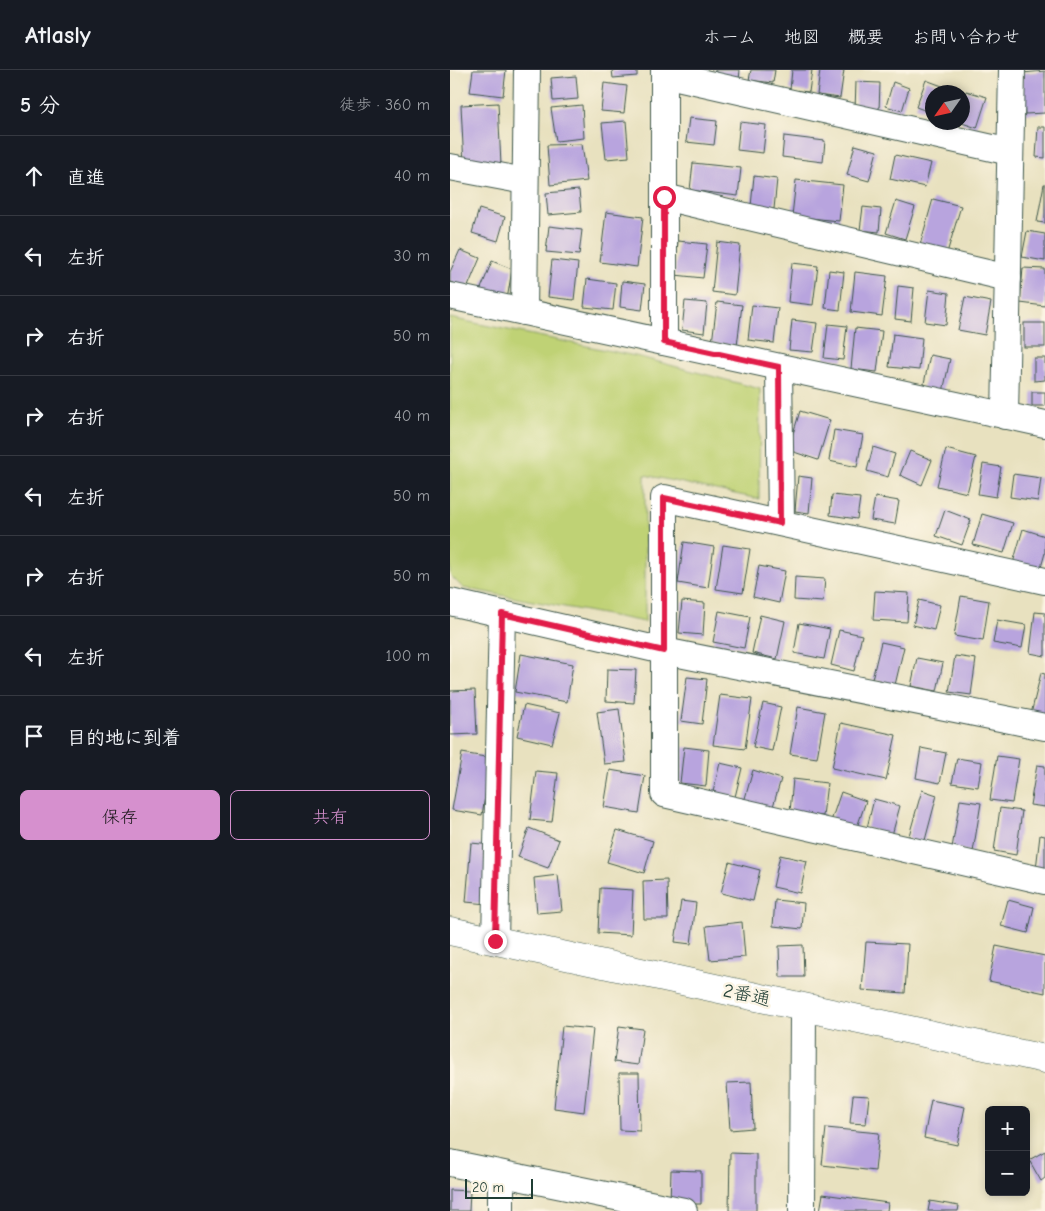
<!DOCTYPE html>
<html lang="ja">
<meta charset="utf-8">
<style>
body{margin:0;font-family:"Comic Neue","Klee One",sans-serif;background:#20242c;color:#f1f3f6}
.controls{position:absolute;right:15px;bottom:15px;display:grid;overflow:hidden;border-radius:8px;box-shadow:0 2px 8px #0003}
.controls button{width:45px;height:45px;display:grid;place-items:center;padding:0;border:0;border-bottom:1px solid #363941;background:#171b24;color:#f1f3f6;font:25px sans-serif}
.compass{position:absolute;left:475px;top:15px;width:45px;height:45px;border-radius:50%;background:#171b24;box-shadow:0 2px 8px #0003;rotate:236deg}
.scale{position:absolute;left:15px;bottom:12px;width:68px;box-sizing:border-box;padding-left:5px;border:2px solid #1f3d34;border-top:0;font-size:14px;line-height:18px;white-space:nowrap;color:#1f3d34;-webkit-text-stroke:4px #fcf5e5;paint-order:stroke}
.stop{position:absolute;width:15px;height:15px;margin:-11px;border:4px solid #e11d48;border-radius:50%;background:#fff}
.stop.end{background:#e11d48;border-color:#fff;box-shadow:0 1px 5px #0008}
.list{margin:0;padding:0;list-style:none}
h2{display:flex;justify-content:space-between;align-items:center;height:65px;margin:0;padding:0 20px;font-size:21px}
h2 small{font-size:16px;font-weight:400;color:#9ea1a6}
.list li{display:grid;grid-template-columns:32px 1fr auto;gap:15px;align-items:center;box-sizing:border-box;height:80px;padding:0 20px;border-top:1px solid #363941}
.list b{display:block;font-size:19px;white-space:nowrap}
.list em{font-size:16px;font-style:normal;color:#9ea1a6}
.actions{display:flex;gap:10px;padding:15px 20px}
.actions a{flex:1;padding:11px 0;border:1px solid #d690ce;border-radius:8px;text-align:center;font-size:18px;color:#d690ce}
.actions .main{background:#d690ce;color:#111}
.icon{flex:none;width:28px;height:28px;fill:none;stroke:currentColor;stroke-width:2;stroke-linecap:round;stroke-linejoin:round}
.map{position:relative;flex:none;width:595px;height:1141px;overflow:hidden}
header{display:flex;align-items:center;gap:30px;box-sizing:border-box;height:70px;padding:0 25px;background:#171b24;border-bottom:1px solid #363941}
header strong{font-size:24px}
nav{display:flex;gap:28px;margin-inline-start:auto;font-size:18px}
main{display:flex}
aside{flex:1;background:#171b24}
.map>svg:first-child{display:block}
</style>
<header>
<strong>Atlasly</strong>
<nav><a>ホーム</a><a>地図</a><a>概要</a><a>お問い合わせ</a></nav>
</header>
<main>
<aside>
<h2>5 分<small>徒歩 · 360 m</small></h2>
<ul class="list">
<li><svg class="icon" aria-label="ahead" viewBox="0 0 24 24"><path d="M12 20V5M6 11l6-6 6 6"/></svg><div><b>直進</b></div><em>40 m</em></li>
<li><svg class="icon" aria-label="left" viewBox="0 0 24 24"><path d="M17 20v-9H6M10 6l-5 5 5 5"/></svg><div><b>左折</b></div><em>30 m</em></li>
<li><svg class="icon" aria-label="right" viewBox="0 0 24 24"><path d="M7 20v-9h11M14 6l5 5-5 5"/></svg><div><b>右折</b></div><em>50 m</em></li>
<li><svg class="icon" aria-label="right" viewBox="0 0 24 24"><path d="M7 20v-9h11M14 6l5 5-5 5"/></svg><div><b>右折</b></div><em>40 m</em></li>
<li><svg class="icon" aria-label="left" viewBox="0 0 24 24"><path d="M17 20v-9H6M10 6l-5 5 5 5"/></svg><div><b>左折</b></div><em>50 m</em></li>
<li><svg class="icon" aria-label="right" viewBox="0 0 24 24"><path d="M7 20v-9h11M14 6l5 5-5 5"/></svg><div><b>右折</b></div><em>50 m</em></li>
<li><svg class="icon" aria-label="left" viewBox="0 0 24 24"><path d="M17 20v-9H6M10 6l-5 5 5 5"/></svg><div><b>左折</b></div><em>100 m</em></li>
<li><svg class="icon" aria-label="arrive" viewBox="0 0 24 24"><path d="M6 21V4h12l-3 4 3 4H6"/></svg><div><b>目的地に到着</b></div></li>
</ul>
<div class="actions"><a class="main">保存</a><a>共有</a></div>
</aside>
<div class="map">
<svg width="595" height="1141" viewBox="0 0 595 1141">
<rect width="100%" height="100%" fill="#fcf5e5"/>
<filter id="ink" filterUnits="userSpaceOnUse"><feTurbulence type="fractalNoise" baseFrequency=".02" numOctaves="2"/><feDisplacementMap in="SourceGraphic" scale="10" xChannelSelector="R" yChannelSelector="G"/><feConvolveMatrix kernelMatrix="1 2 1 2 8 2 1 2 1" color-interpolation-filters="sRGB"/></filter>
<filter id="wash" filterUnits="userSpaceOnUse"><feTurbulence type="fractalNoise" baseFrequency=".0096" numOctaves="4" result="noise"/><feDisplacementMap in="SourceGraphic" scale="20" xChannelSelector="R" yChannelSelector="G"/><feGaussianBlur stdDeviation="1.12" result="paint"/><feColorMatrix in="noise" values="0 0 0 0 0 0 0 0 0 0 0 0 0 0 0 0 0 1.4 0 .05"/><feComposite in="paint" operator="in"/></filter>
<g filter="url(#wash)">
<rect width="100%" height="100%" fill="#e8e1bf"/>
<polygon fill="#bfd275" stroke="#6f8854" points="0,248 190,287 310,319 309,429 195,405 195,552 13,518 0,505"/>
<g id="blocks">
<g fill="#b8a4de">
<polygon points="23,0 56,0 53,26 20,22"/>
<polygon points="162,0 187,0 187,6 163,8"/>
<polygon points="265,0 290,0 289,10 264,7"/>
<polygon points="301,0 325,0 323,13 299,10"/>
<polygon points="342,0 362,0 359,22 340,20"/>
<polygon points="370,0 394,0 390,28 367,25"/>
<polygon points="595,1 595,43 575,44 572,3"/>
<polygon points="126,6 128,29 103,31 101,8"/>
<polygon points="476,10 500,19 499,22 482,22 482,43 466,37"/>
<polygon points="406,12 430,13 429,41 405,40"/>
<polygon points="443,12 459,18 452,41 436,36"/>
<polygon points="154,13 177,16 174,43 151,41"/>
<polygon points="516,21 537,27 527,58 512,53 512,31"/>
<polygon points="48,33 51,95 14,96 11,35"/>
<polygon points="132,35 134,68 106,71 101,38"/>
<polygon points="239,48 267,51 264,75 236,72"/>
<polygon points="176,51 179,87 156,89 152,53"/>
<polygon points="290,52 316,55 313,83 287,80"/>
<polygon points="588,57 595,57 595,88 586,87"/>
<polygon points="334,66 375,71 373,92 332,87"/>
<polygon points="132,74 137,111 100,115 97,75"/>
<polygon points="405,75 427,81 419,111 397,105"/>
<polygon points="445,85 481,93 475,117 440,109"/>
<polygon points="243,93 291,98 288,126 240,120"/>
<polygon points="304,106 327,109 324,139 301,136"/>
<polygon points="346,110 393,115 389,151 342,146"/>
<polygon points="594,114 595,114 595,153 587,152"/>
<polygon points="129,120 131,142 98,145 96,123"/>
<polygon points="483,129 511,136 497,183 470,175"/>
<polygon points="446,131 465,137 455,169 436,163"/>
<polygon points="413,137 431,139 429,162 410,160"/>
<polygon points="29,139 55,147 48,171 22,163"/>
<polygon points="156,142 193,147 187,197 150,192"/>
<polygon points="99,156 132,160 129,185 96,182"/>
<polygon points="577,161 595,164 595,191 572,187"/>
<polygon points="228,171 257,174 253,208 225,205"/>
<polygon points="267,172 290,175 285,225 262,222"/>
<polygon points="10,180 30,188 17,219 0,212 0,202"/>
<polygon points="102,190 128,193 124,230 98,227"/>
<polygon points="42,191 62,199 57,230 28,226"/>
<polygon points="342,193 368,196 363,235 338,232"/>
<polygon points="573,198 595,199 595,236 570,233"/>
<polygon points="379,200 394,202 390,240 375,238"/>
<polygon points="405,202 437,206 432,246 401,242"/>
<polygon points="137,209 166,213 163,240 134,237"/>
<polygon points="172,211 195,214 192,240 170,237"/>
<polygon points="448,216 464,218 461,251 445,249"/>
<polygon points="479,220 499,223 496,255 475,252"/>
<polygon points="515,227 541,232 535,265 508,260"/>
<polygon points="235,231 257,233 254,263 232,260"/>
<polygon points="267,232 292,235 287,276 262,273"/>
<polygon points="302,235 328,238 324,273 298,270"/>
<polygon points="342,250 367,253 363,282 339,280"/>
<rect x="574" y="253" width="21" height="24"/>
<polygon points="378,254 397,256 393,290 374,288"/>
<polygon points="405,258 432,261 427,302 401,299"/>
<polygon points="443,264 472,268 469,300 439,297"/>
<polygon points="480,285 500,289 493,322 473,318"/>
<polygon points="584,288 595,288 595,310 584,311"/>
<rect x="582" y="322" width="13" height="14"/>
<polygon points="350,341 380,350 368,390 338,380"/>
<polygon points="384,360 413,365 407,397 379,391"/>
<polygon points="423,377 445,384 438,407 417,401"/>
<polygon points="496,379 526,387 517,423 487,416"/>
<polygon points="460,381 482,390 472,415 450,405"/>
<polygon points="533,394 551,397 546,427 528,424"/>
<polygon points="563,404 591,408 588,431 560,427"/>
<polygon points="348,406 362,408 359,443 345,441"/>
<polygon points="382,425 410,428 407,449 380,445"/>
<polygon points="425,427 449,431 445,454 421,450"/>
<polygon points="495,440 521,450 512,475 486,466"/>
<polygon points="532,444 563,453 554,483 523,475"/>
<polygon points="573,459 595,466 595,483 590,501 563,493"/>
<polygon points="234,472 264,477 258,518 228,513"/>
<polygon points="273,475 300,479 293,523 266,519"/>
<polygon points="309,496 335,501 329,533 303,527"/>
<polygon points="345,507 375,509 373,532 344,530"/>
<polygon points="425,521 459,523 457,552 423,550"/>
<polygon points="511,526 539,531 533,571 504,566"/>
<polygon points="469,530 490,535 484,560 463,555"/>
<polygon points="232,531 255,533 253,565 229,563"/>
<polygon points="269,541 300,547 294,578 263,572"/>
<polygon points="585,542 595,543 595,586 580,583"/>
<polygon points="310,545 335,551 327,589 302,583"/>
<polygon points="547,550 576,555 572,578 543,573"/>
<polygon points="349,553 380,559 374,589 344,583"/>
<polygon points="389,560 412,565 404,601 381,595"/>
<polygon points="431,572 454,577 445,615 422,609"/>
<polygon points="71,584 123,594 117,632 65,622"/>
<polygon points="505,586 526,589 521,625 499,622"/>
<polygon points="467,588 493,593 487,621 461,616"/>
<polygon points="157,599 186,600 184,633 156,631"/>
<polygon points="591,603 595,604 595,647 581,644"/>
<polygon points="237,607 257,609 252,654 231,651"/>
<polygon points="25,620 27,664 0,665 0,621"/>
<polygon points="270,625 302,629 295,679 263,675"/>
<polygon points="313,633 331,637 322,681 303,677"/>
<polygon points="74,635 110,643 102,674 67,666"/>
<polygon points="348,637 375,642 367,688 340,684"/>
<polygon points="169,639 176,692 154,694 147,642"/>
<polygon points="391,653 446,665 436,710 382,698"/>
<polygon points="234,677 259,680 256,716 230,713"/>
<polygon points="471,678 496,683 490,713 466,708"/>
<polygon points="12,683 41,688 32,745 2,740"/>
<polygon points="547,686 569,689 562,733 540,730"/>
<polygon points="507,688 532,692 528,717 502,713"/>
<polygon points="270,693 292,698 285,727 263,722"/>
<polygon points="587,695 595,696 595,737 580,735"/>
<polygon points="160,700 195,706 189,743 154,737"/>
<polygon points="303,700 331,709 322,740 294,732"/>
<polygon points="86,701 108,703 102,752 80,750"/>
<polygon points="343,709 377,713 373,746 340,742"/>
<polygon points="472,720 487,725 474,774 458,769"/>
<polygon points="391,722 416,731 405,763 380,754"/>
<polygon points="424,729 450,736 442,765 417,758"/>
<polygon points="510,730 531,733 523,782 502,778"/>
<polygon points="550,738 572,741 566,785 544,781"/>
<polygon points="79,758 109,770 98,798 68,787"/>
<polygon points="167,760 203,771 194,803 157,792"/>
<polygon points="590,765 595,766 595,801 586,799"/>
<polygon points="21,773 42,775 37,834 16,832"/>
<polygon points="330,785 357,791 350,823 323,817"/>
<polygon points="279,792 310,800 303,831 271,823"/>
<polygon points="108,805 112,841 87,843 84,808"/>
<polygon points="217,810 218,849 194,849 193,811"/>
<polygon points="150,818 183,820 181,865 148,863"/>
<polygon points="325,830 354,833 352,859 323,856"/>
<polygon points="558,830 584,837 578,863 551,856"/>
<polygon points="231,831 246,833 241,874 225,872"/>
<polygon points="292,852 295,887 260,890 256,856"/>
<polygon points="416,872 458,874 455,923 412,920"/>
<polygon points="353,875 354,907 330,907 329,876"/>
<polygon points="546,876 595,886 595,923 539,911"/>
<polygon points="112,956 143,959 134,1042 104,1038"/>
<polygon points="169,956 193,959 188,995 164,992"/>
<polygon points="169,1003 189,1003 190,1061 170,1060"/>
<polygon points="301,1012 303,1058 280,1060 277,1013"/>
<polygon points="403,1025 419,1026 416,1054 400,1053"/>
<polygon points="481,1030 515,1037 507,1075 474,1068"/>
<polygon points="376,1058 429,1063 425,1101 372,1095"/>
<polygon points="595,1081 595,1108 591,1111 579,1090"/>
<polygon points="280,1083 306,1084 306,1141 279,1141"/>
<polygon points="221,1100 251,1101 251,1134 220,1134"/>
<polygon points="0,1120 20,1121 19,1141 0,1141"/>
<polygon points="373,1124 438,1133 437,1141 370,1141"/>
<polygon points="480,1131 509,1136 508,1141 478,1141"/>
</g>
</g>
</g>
<g filter="url(#ink)">
<use href="#blocks" fill-opacity="0" stroke="#3d5649" stroke-width="1"/>
<g fill="none" stroke-linecap="round" stroke-linejoin="round">
<defs>
<g id="minor">
<polyline points="214,4 560,82"/>
<polyline points="0,97 75,111"/>
<polyline points="214,127 558,208"/>
<polyline points="0,226 595,354"/>
<polyline points="74,242 77,0"/>
<polyline points="214,272 214,0"/>
<polyline points="329,297 331,453"/>
<polyline points="555,346 562,0"/>
<polyline points="595,511 214,428 214,724 595,811"/>
<polyline points="0,532 214,581 595,657"/>
<polyline points="45,871 52,544"/>
<polyline points="0,1093 234,1141"/>
<polyline points="51,1104 51,1141"/>
<polyline points="352,1141 353,937"/>
</g>
<polyline id="secondary" points="0,861 595,989"/>
</defs>
<use href="#minor" stroke="#3d5649" stroke-width="28"/>
<use href="#secondary" stroke="#3d5649" stroke-width="29"/>
<use href="#minor" stroke="#fff" stroke-width="26"/>
<use href="#secondary" stroke="#fff" stroke-width="28"/>
</g>
</g>
<g fill="none" stroke-linecap="round" stroke-linejoin="round" filter="url(#ink)">
<polyline stroke="#e11d48" stroke-width="6" points="45,871 52,544 214,581 214,428 330,453 329,297 214,272 214,127"/>
</g>
<g text-anchor="middle" dominant-baseline="central" stroke-width="5" stroke-linejoin="round" paint-order="stroke">
<g font-size="19" fill="#1f3d34" stroke="#fcf5e5">
<text transform="translate(297 925) rotate(12)">2番通</text>
</g>
</g>
</svg>
<div class="controls">
<button>+</button>
<button>−</button>
</div>
<svg class="compass" viewBox="-18 -18 36 36"><path d="M0-13l5 13h-10z" fill="#e53935"/><path d="M0 13l5-13h-10z" fill="#9ea1a6"/></svg>
<div class="scale">20 m</div>
<div class="stop" style="left:214px;top:127px"></div>
<div class="stop end" style="left:45px;top:871px"></div>
</div>
</main>
